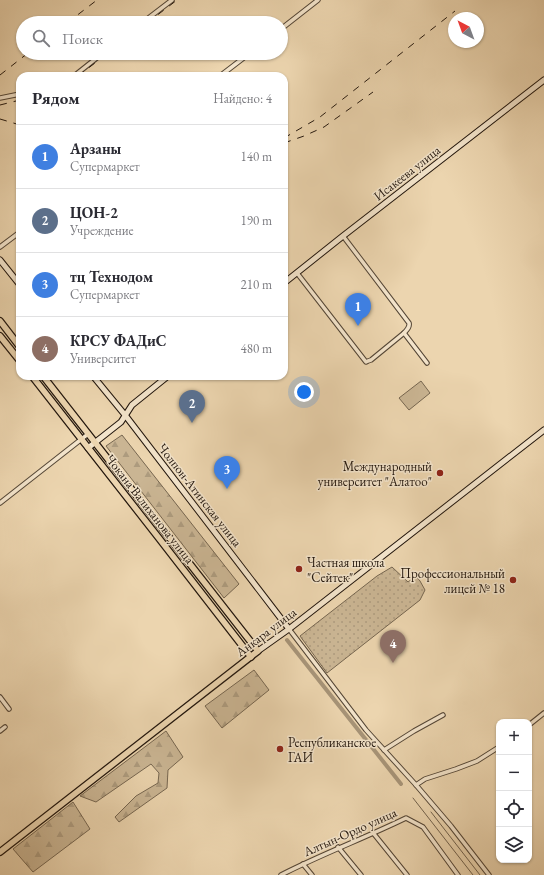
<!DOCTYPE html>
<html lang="ru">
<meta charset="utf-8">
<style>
body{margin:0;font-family:"EB Garamond",serif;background:#f7f7f7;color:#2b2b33}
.controls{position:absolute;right:12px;bottom:12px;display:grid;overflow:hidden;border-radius:8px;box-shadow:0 1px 3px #0004}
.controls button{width:36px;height:36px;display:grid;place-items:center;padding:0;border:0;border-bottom:1px solid #e1e1e2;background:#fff;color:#2b2b33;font:20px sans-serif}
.compass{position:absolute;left:448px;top:12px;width:36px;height:36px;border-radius:50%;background:#fff;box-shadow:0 1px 3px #0004;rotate:319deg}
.you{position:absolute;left:304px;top:392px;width:14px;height:14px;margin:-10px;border:3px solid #fff;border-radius:50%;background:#1a73e8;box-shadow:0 0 0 6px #1a73e833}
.badge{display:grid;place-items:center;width:26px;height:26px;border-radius:50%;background:#0b8043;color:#fff;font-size:13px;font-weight:700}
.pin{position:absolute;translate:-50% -33px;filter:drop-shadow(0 1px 2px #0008)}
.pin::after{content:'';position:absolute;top:21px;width:14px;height:12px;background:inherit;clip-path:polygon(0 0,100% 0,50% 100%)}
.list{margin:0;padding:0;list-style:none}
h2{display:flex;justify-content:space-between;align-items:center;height:52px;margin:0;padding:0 16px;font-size:17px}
h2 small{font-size:13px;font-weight:400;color:#7c7c81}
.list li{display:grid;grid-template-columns:26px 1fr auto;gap:12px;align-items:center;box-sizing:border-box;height:64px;padding:0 16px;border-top:1px solid #e1e1e2}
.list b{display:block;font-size:15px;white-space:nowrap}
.list p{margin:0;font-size:13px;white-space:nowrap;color:#7c7c81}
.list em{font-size:13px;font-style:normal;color:#7c7c81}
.icon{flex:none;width:22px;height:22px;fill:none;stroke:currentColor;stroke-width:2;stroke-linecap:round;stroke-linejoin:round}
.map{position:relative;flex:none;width:544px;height:875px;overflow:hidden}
.search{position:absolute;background:#fff;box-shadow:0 1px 3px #0004;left:16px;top:16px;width:272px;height:44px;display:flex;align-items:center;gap:10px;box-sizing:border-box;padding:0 14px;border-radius:22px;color:#7c7c81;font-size:15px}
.panel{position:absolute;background:#fff;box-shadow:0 1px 3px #0004;left:16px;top:72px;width:272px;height:308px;border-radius:12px}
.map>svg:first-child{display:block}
</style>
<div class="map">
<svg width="544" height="875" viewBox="0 0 544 875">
<defs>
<pattern id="grass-dots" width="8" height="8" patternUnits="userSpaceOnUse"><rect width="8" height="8" fill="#cab593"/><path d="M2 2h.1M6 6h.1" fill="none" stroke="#ad9b7e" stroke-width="1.8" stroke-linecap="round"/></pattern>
<pattern id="forest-firs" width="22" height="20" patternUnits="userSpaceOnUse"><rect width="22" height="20" fill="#cab593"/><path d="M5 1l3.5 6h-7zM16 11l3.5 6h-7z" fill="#ad9b7e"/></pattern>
</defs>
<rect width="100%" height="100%" fill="#ecd5af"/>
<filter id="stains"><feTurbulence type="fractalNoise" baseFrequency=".005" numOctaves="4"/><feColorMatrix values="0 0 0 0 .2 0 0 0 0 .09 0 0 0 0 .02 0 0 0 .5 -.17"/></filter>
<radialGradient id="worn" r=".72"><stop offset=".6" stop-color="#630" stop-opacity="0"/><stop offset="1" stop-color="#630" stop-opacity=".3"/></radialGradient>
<polygon fill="url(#grass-dots)" stroke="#766650" points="392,567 408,582 416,576 420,581 425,590 420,600 327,673 300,636 377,576"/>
<g fill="url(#forest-firs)" stroke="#766650">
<polygon points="122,435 239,584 224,598 106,446"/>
<polygon points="254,670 269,690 222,728 205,706"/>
<polygon points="166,731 183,757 168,770 167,788 119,822 115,817 136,796 158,783 159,773 151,764 96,802 80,796"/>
<polygon points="73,802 90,829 33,872 13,849"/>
</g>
<polygon fill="#cab593" stroke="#766650" points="421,381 430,393 409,410 399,398"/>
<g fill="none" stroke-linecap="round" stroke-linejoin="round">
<g stroke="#72624d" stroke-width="1">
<polyline points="413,798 473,875"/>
<polyline points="431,812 480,875"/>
</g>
<polyline stroke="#a79478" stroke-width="4" points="287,640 401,784"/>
<defs>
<g id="street">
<polyline points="142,23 172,0"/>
<polyline points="281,29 318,0"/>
<polyline points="74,76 103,53"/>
<polyline points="220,76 250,53"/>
<polyline points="0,98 20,94"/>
<polyline points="0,247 20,232"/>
<path d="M297 273 366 362 368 361 371 360 404 333C407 330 410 327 409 323L343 236"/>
<polyline points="404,333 427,363"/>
<polyline points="0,503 88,434"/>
<polyline points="289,629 366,730 416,785 451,826 489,875"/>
<polyline points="0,697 9,709"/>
<polyline points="529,725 544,713"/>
<polyline points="0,731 5,727"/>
<polyline points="384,750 414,731 443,715"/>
<polyline points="416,785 425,779 456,769 477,761 499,747"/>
<polyline points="374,834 407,875"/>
<polyline points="338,847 361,875"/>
<polyline points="303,864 312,875"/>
<path d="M281 875C322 854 365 838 406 818L423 827 458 875"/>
</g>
<g id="secondary">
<polyline points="0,260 20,285"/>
<polyline points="284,283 343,236 544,80"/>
<polyline points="93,376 125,415 289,629"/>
<polyline points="88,448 121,422 132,405 168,376"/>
<polyline points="258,651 289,629 544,430"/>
</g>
<g id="primary">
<polyline points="0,321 20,347"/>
<polyline points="0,336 20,361"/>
<polyline points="32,376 158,537 251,657"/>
<polyline points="0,852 258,651 43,376"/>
</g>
</defs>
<use href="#street" stroke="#544636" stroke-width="5.5"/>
<use href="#secondary" stroke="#22160d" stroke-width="7"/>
<use href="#primary" stroke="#22160d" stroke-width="8"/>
<use href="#street" stroke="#f3e4cb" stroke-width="3.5"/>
<use href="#secondary" stroke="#f3e4cb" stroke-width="5"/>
<use href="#primary" stroke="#ecd5af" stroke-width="5.5"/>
<g stroke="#22160d" stroke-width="1" stroke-dasharray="7 7" stroke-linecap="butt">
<polyline points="67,23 97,0"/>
<polyline points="147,23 177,0"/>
<polyline points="0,75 28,53"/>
<polyline points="78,76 108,53"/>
<polyline points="0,105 20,100"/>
<polyline points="0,119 20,125"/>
<polyline points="284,138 320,117 455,11"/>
<polyline points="284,143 304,136 324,127 373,92"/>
</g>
</g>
<g fill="#8f2418" stroke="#f3e4cb" stroke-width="1.5">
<circle cx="440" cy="473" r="4"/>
<circle cx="299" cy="569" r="4"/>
<circle cx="513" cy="580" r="4"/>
<circle cx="280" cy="749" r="4"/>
</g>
<g text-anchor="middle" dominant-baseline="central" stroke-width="3" stroke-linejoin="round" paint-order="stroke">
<g font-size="13" fill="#22160d" stroke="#f3e4cb">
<text transform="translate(407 173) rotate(-38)">Исакеева улица</text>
<text transform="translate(200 495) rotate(52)">Чолпон-Атинская улица</text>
<text transform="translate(150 509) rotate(52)">Чокана Валиханова улица</text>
<text transform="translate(266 632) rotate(-37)">Анкара улица</text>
<text transform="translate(350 832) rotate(-24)">Алтын-Ордо улица</text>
</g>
<g font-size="13" fill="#22160d" stroke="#f3e4cb" text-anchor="end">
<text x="432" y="466">Международный<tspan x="432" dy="15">университет "Алатоо"</tspan></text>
<text x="307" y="562" text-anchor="start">Частная школа<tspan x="307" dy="15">"Сейтек"</tspan></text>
<text x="505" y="573">Профессиональный<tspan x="505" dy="15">лицей № 18</tspan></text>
<text x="288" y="742" text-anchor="start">Республиканское<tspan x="288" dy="15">ГАИ</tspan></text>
</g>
</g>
<rect width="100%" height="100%" filter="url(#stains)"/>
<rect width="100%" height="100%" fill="url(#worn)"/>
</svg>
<div class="controls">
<button>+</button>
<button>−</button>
<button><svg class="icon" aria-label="locate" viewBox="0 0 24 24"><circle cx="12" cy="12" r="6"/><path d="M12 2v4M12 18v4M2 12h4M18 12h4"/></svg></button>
<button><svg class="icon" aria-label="layers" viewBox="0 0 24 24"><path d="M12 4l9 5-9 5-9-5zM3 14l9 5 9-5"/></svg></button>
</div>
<svg class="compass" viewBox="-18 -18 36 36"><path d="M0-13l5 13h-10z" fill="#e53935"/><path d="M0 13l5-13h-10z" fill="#7c7c81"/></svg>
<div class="you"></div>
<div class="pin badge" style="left:358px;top:326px;background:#3f7fe0">1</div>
<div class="pin badge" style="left:192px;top:423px;background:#5c6f8a">2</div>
<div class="pin badge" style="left:227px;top:489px;background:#3f7fe0">3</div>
<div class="pin badge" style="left:393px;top:663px;background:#8d6e63">4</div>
<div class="search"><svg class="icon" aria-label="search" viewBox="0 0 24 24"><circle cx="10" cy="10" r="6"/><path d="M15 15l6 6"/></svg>Поиск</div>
<section class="panel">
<h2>Рядом<small>Найдено: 4</small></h2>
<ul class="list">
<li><span class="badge" style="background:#3f7fe0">1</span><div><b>Арзаны</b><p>Супермаркет</p></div><em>140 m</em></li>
<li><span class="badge" style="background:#5c6f8a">2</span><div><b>ЦОН-2</b><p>Учреждение</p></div><em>190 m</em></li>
<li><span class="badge" style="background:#3f7fe0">3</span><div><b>тц Технодом</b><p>Супермаркет</p></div><em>210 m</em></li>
<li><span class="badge" style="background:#8d6e63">4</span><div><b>КРСУ ФАДиС</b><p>Университет</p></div><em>480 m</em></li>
</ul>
</section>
</div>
